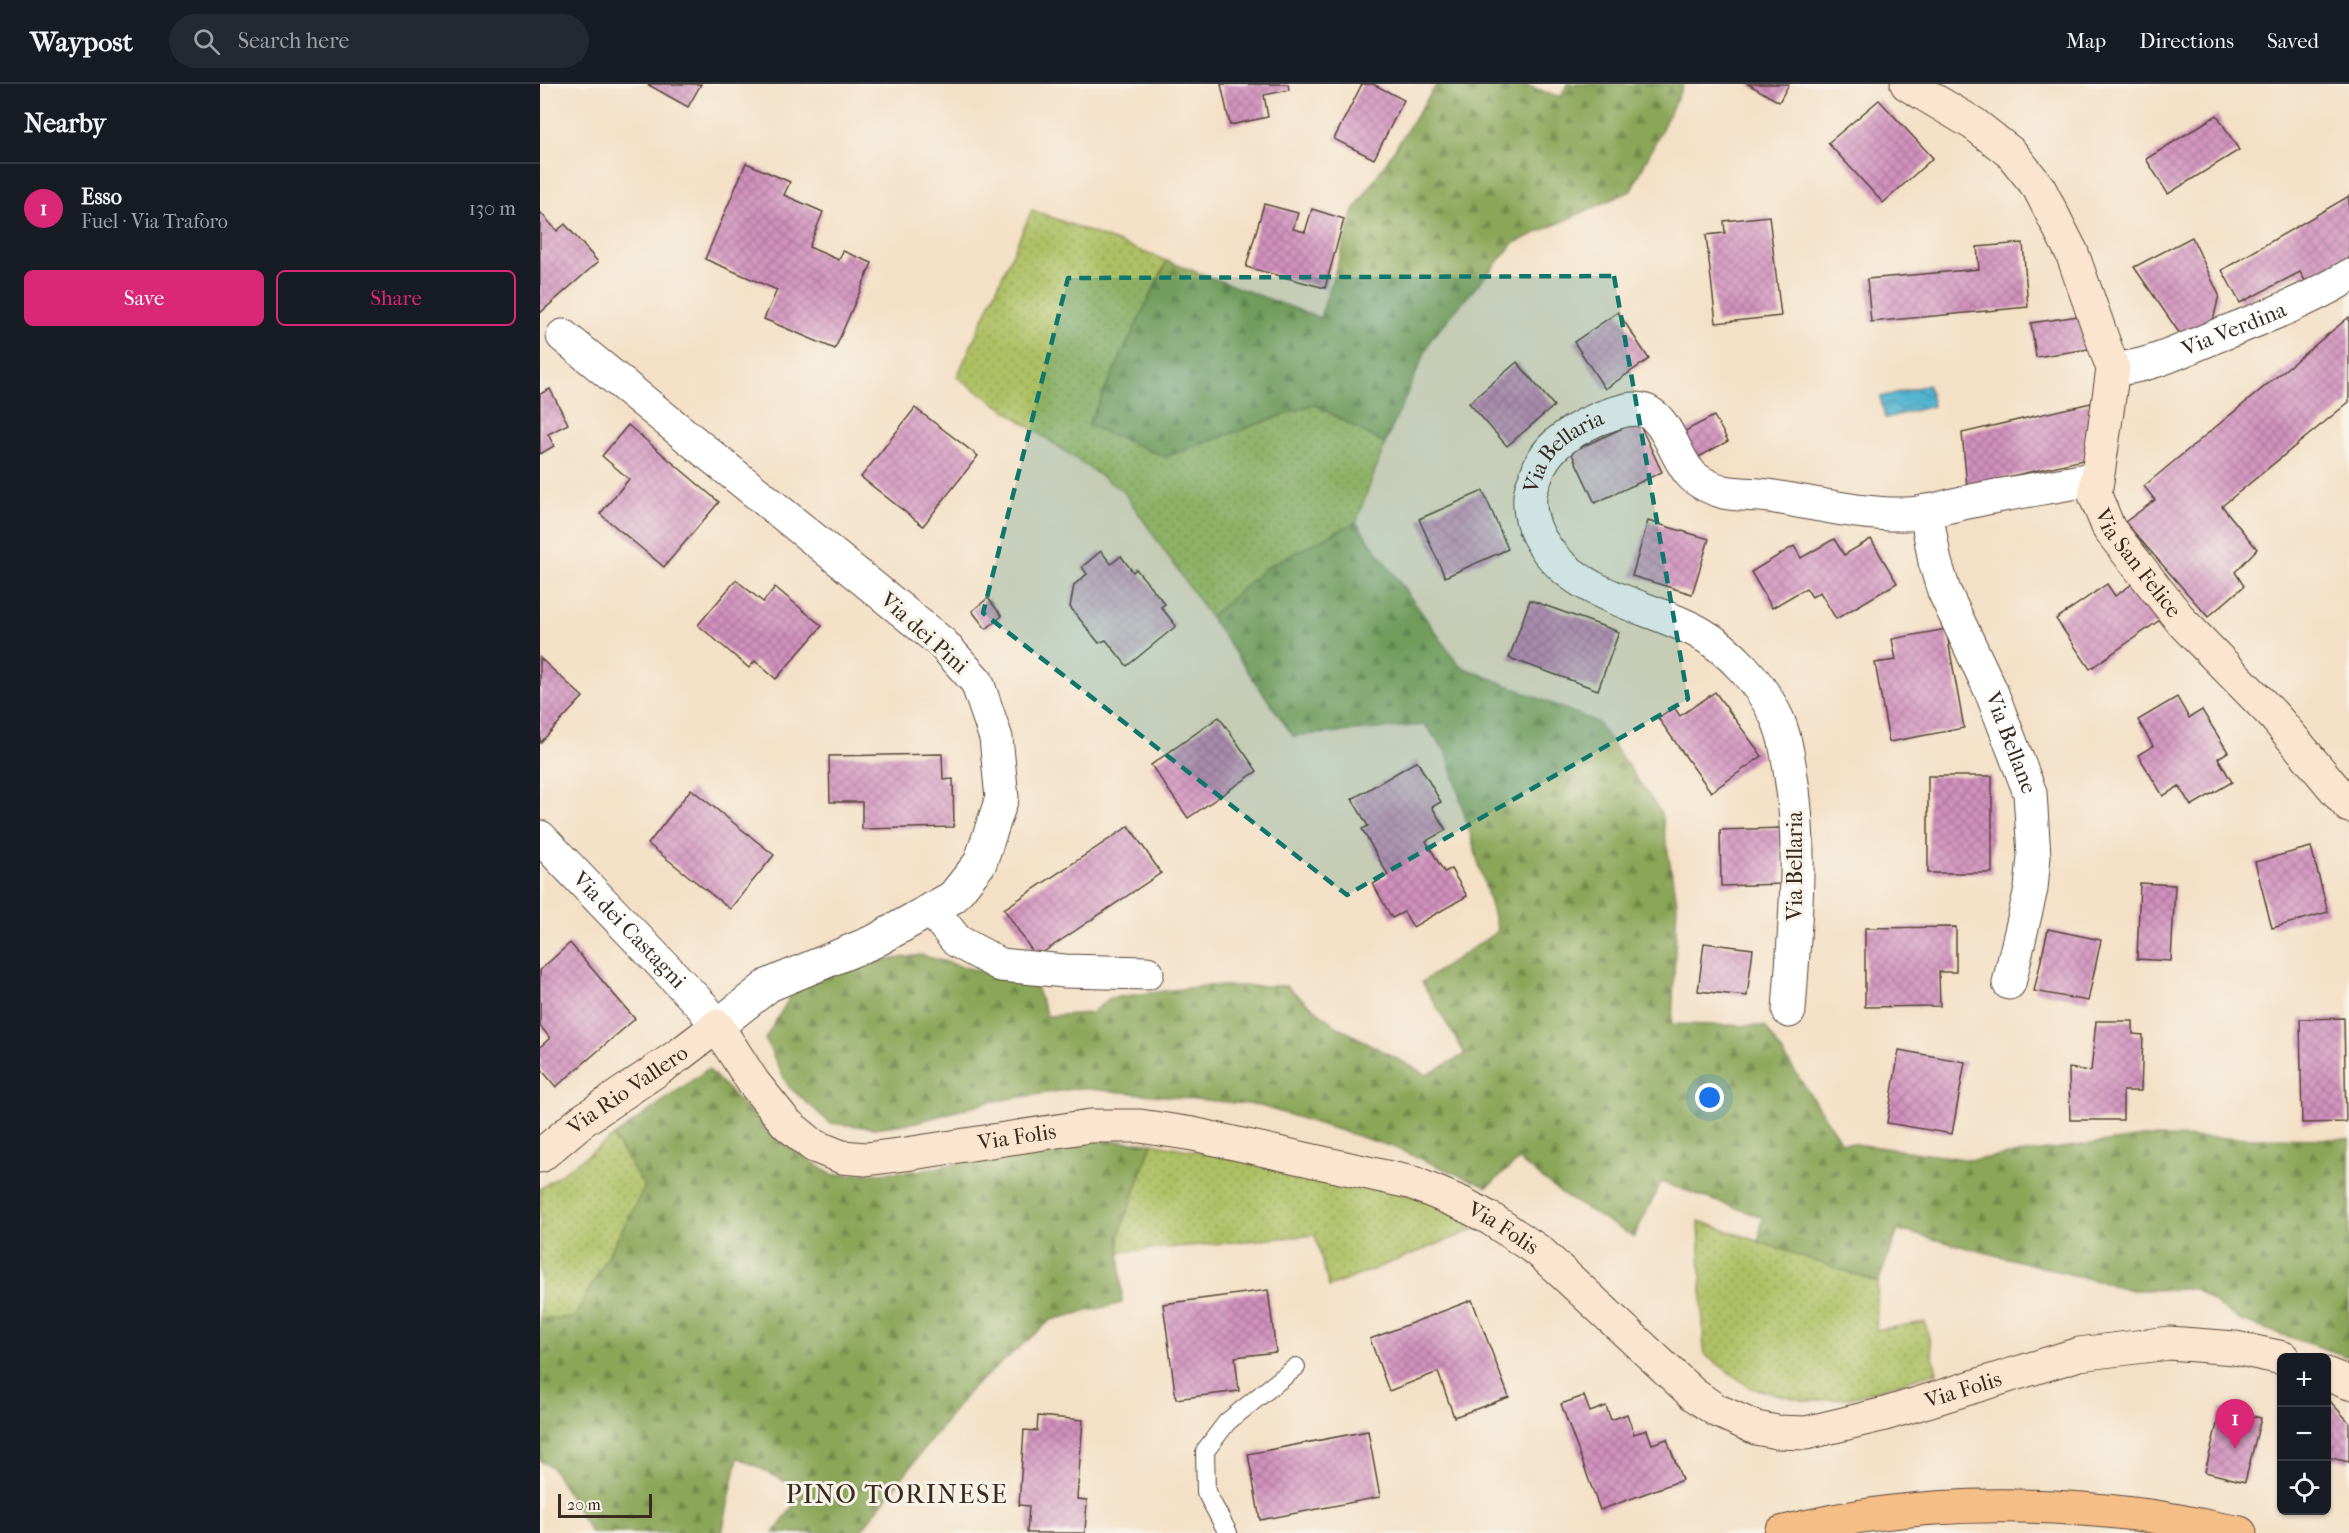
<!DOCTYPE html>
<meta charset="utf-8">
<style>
body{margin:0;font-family:"IM FELL French Canon",serif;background:#242831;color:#f1f3f6}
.controls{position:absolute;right:18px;bottom:18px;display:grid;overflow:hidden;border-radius:9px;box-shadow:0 2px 4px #0004}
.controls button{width:54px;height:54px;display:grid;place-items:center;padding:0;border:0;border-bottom:2px solid #363941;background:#171b24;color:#f1f3f6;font:30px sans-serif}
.scale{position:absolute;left:18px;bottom:15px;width:94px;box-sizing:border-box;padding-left:6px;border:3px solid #3b2a1e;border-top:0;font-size:16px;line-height:21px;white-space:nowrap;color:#3b2a1e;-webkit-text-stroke:4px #f7f3e8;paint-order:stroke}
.you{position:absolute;left:1170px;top:1014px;width:21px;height:21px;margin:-15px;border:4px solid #fff;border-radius:50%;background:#1a73e8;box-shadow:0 0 0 9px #1a73e833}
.badge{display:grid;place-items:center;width:39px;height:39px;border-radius:50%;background:#db2777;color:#fff;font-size:20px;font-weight:700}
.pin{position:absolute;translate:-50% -50px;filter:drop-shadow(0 2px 3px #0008)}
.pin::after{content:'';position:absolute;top:32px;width:21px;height:18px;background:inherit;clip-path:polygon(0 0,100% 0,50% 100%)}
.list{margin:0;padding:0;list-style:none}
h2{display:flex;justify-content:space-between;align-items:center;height:78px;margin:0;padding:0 24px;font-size:26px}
h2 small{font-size:20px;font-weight:400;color:#9ea1a6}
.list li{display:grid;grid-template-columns:39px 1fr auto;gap:18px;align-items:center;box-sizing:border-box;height:90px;padding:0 24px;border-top:2px solid #363941}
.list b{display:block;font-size:22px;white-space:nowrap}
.list p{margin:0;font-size:20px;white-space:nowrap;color:#9ea1a6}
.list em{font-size:20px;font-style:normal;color:#9ea1a6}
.actions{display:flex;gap:12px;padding:18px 24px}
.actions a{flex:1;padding:14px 0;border:2px solid #db2777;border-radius:9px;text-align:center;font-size:21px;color:#db2777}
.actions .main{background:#db2777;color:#fff}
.icon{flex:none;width:33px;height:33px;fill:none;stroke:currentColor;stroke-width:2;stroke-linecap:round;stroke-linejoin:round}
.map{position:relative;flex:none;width:1809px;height:1449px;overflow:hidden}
header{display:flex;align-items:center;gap:36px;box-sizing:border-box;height:84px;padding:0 30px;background:#171b24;border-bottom:2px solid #363941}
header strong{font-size:28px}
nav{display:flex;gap:33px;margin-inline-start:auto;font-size:21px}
.search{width:420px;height:54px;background:#242831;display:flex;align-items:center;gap:15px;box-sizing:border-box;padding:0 21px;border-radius:33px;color:#9ea1a6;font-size:22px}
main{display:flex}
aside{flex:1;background:#171b24}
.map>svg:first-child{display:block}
</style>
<header>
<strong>Waypost</strong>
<div class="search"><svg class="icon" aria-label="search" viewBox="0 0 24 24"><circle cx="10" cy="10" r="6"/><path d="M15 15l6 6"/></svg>Search here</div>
<nav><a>Map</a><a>Directions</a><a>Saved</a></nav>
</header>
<main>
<aside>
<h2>Nearby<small></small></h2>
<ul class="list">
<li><span class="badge">1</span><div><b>Esso</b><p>Fuel · Via Traforo</p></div><em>130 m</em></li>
</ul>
<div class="actions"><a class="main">Save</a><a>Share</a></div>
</aside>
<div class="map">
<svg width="1809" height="1449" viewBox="0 0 1809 1449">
<defs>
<pattern id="green-dots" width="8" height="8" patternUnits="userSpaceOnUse" patternTransform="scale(1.5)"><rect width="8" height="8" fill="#adc063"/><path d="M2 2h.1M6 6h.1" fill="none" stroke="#8e9c51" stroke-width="1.8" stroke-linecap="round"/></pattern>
<pattern id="forest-firs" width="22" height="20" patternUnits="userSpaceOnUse" patternTransform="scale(1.5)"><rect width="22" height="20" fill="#8aa659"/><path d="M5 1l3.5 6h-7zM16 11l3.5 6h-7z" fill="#728749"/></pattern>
<pattern id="water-waves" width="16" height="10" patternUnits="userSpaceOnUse" patternTransform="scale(1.5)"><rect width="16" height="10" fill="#51b2d0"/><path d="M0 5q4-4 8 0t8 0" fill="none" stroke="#4491a8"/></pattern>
<pattern id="building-cross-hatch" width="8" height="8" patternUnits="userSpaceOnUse" patternTransform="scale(1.5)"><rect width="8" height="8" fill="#d190be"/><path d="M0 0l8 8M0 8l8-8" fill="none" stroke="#ab769a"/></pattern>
</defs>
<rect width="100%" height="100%" fill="#f7f3e8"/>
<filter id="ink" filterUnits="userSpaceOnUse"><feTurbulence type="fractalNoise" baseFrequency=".0167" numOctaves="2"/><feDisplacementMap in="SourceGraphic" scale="12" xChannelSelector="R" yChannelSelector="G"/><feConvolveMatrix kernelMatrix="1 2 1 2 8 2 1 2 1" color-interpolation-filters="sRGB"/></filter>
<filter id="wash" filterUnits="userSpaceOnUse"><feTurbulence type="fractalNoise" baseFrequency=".008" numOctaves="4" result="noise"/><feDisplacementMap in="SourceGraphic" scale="24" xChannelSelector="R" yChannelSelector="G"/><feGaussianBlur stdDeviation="1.35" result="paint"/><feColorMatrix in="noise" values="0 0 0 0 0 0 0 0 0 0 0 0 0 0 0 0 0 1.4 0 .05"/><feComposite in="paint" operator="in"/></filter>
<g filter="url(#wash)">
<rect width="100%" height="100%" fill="#f4e0c6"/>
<g fill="url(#green-dots)" stroke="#747540" stroke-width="1.5">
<polygon points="492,126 627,177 548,341 625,373 774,320 845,360 816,438 727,483 670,533 584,408 417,293"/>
<polygon points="73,1053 105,1103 34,1234 0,1235 0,1105"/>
<polygon points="612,1059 755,1086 876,1112 946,1141 789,1203 775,1151 580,1168 579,1152"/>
<polygon points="1159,1137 1338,1198 1336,1246 1385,1238 1397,1288 1311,1314 1266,1317 1211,1304 1164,1270"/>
</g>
<g fill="url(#forest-firs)" stroke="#62683c" stroke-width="1.5">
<polygon points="897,0 982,0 1021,13 1027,0 1144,0 1091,107 974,159 891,255 845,360 774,320 625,373 548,341 627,177 780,234 814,127"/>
<polygon points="816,438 920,582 1057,638 1121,729 1137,819 1132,940 1225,942 1301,1058 1432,1076 1603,1053 1809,1055 1809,1273 1701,1237 1655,1205 1592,1206 1358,1146 1338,1198 1219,1158 1222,1133 1121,1098 1094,1153 1024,1112 979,1076 947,1103 850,1062 717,1021 539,1004 448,1018 378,1038 334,1044 290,1039 248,1002 225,955 254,906 318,880 381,871 496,903 507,932 551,929 570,914 664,902 746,902 796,942 887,991 925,970 882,898 958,847 907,669 885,641 753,652 670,533 727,483"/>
<polygon points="168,985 237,1055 292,1091 378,1087 539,1055 612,1059 579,1152 582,1219 511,1236 430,1306 319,1449 234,1449 264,1407 198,1373 182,1449 51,1449 12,1383 0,1377 0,1235 34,1234 105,1103 73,1053"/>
</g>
<polygon fill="url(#water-waves)" stroke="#466e77" stroke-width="1.5" points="1388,301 1393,322 1345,334 1340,313"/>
<g id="blocks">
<g fill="url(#building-cross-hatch)">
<polygon points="107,0 161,0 148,23"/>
<polygon points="681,0 748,0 749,6 724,11 728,33 690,41"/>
<polygon points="822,0 833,0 864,16 834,75 794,55"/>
<polygon points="1208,0 1249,0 1239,18"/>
<polygon points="1339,16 1393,74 1343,119 1288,59"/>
<polygon points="1677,31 1699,66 1628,110 1606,75"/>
<polygon points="206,79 250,98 244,111 283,128 269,163 299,176 303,167 332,179 295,265 224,235 237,206 165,175"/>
<polygon points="1809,112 1809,175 1767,200 1760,188 1700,219 1682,186"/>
<polygon points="724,120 758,129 753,145 765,148 772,125 804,135 785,204 706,183"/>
<polygon points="0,128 17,147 25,140 58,178 0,229"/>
<polygon points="1229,132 1241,232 1176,239 1166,151 1185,149 1184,137"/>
<polygon points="1652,153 1679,211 1673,237 1640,250 1594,183"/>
<polygon points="1483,159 1488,223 1331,238 1327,195 1439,185 1437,163"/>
<polygon points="1078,228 1109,275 1065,305 1034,258"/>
<polygon points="1545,231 1549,265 1496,273 1491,239"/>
<polygon points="1809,233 1809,318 1682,422 1717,465 1695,488 1704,502 1668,533 1585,438 1615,416 1604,402"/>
<polygon points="977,278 1014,322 967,362 929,319"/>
<polygon points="10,305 28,340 8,350 14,362 0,370 0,310"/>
<polygon points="1551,319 1548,375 1427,402 1422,349"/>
<polygon points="375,324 438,372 383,442 321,393"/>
<polygon points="1174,332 1188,357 1157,374 1143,348"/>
<polygon points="1098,337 1122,388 1055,419 1031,368"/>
<polygon points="88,341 179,418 124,483 60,430 89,395 62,372"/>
<polygon points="943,407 968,465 905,493 879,435"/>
<polygon points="1108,437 1169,455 1152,510 1092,492"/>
<polygon points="1294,455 1304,471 1331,455 1357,499 1296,535 1280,508 1272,513 1266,504 1232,524 1211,488 1254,462 1261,474"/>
<polygon points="561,467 571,480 581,472 593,488 596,485 625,520 621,523 636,542 587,582 566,556 559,559 530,523 534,501 547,490 542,483"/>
<polygon points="196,496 223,518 235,503 282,542 236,595 215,577 209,584 158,541"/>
<polygon points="1598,496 1624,533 1550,585 1516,535 1567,500 1575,512"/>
<polygon points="448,514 462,532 446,545 432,527"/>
<polygon points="990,516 1079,548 1058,606 969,574"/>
<polygon points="1406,545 1424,644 1349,658 1335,579 1356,576 1352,555"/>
<polygon points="0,574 43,613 0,659"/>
<polygon points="1175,608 1222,672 1171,708 1118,634 1134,623 1140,632"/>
<polygon points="1637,613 1649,634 1662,626 1688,668 1678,674 1692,698 1651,722 1639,702 1623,712 1598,671 1613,662 1598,636"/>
<polygon points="679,633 717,687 648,734 611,681"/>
<polygon points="402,670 403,696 413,695 414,743 322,745 322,718 290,718 289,672"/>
<polygon points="877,677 901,718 892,723 906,746 886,757 904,788 911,785 927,812 873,843 864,828 852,834 833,800 848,791 822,745 828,742 812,715"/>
<rect x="1388" y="692" width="64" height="97"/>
<polygon points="151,705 234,771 190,825 108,760"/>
<polygon points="589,742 621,789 496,873 464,825"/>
<polygon points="1240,744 1242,800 1181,802 1180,746"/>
<polygon points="1771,763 1788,828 1732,844 1715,778"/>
<polygon points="1600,799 1635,801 1631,877 1597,875"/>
<polygon points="1416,843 1416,888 1399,888 1400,922 1325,923 1325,844"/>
<polygon points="1508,845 1561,856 1548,917 1494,907"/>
<polygon points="30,859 95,935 16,1003 0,984 0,963 10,954 0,942 0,886"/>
<polygon points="1164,859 1213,865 1207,912 1158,907"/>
<polygon points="1804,934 1806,1038 1762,1039 1760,935"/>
<polygon points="1556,937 1593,937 1593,950 1603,951 1601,1007 1583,1007 1583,1036 1530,1036 1529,984 1551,987"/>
<polygon points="1359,966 1425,978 1412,1050 1347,1039"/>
<polygon points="728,1206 736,1268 695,1273 699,1307 636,1315 623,1220"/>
<polygon points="932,1216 969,1313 914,1333 898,1288 849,1307 830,1255"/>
<polygon points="1044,1312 1050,1328 1066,1322 1071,1336 1087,1330 1094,1350 1107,1346 1112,1360 1127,1355 1142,1396 1060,1426 1021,1320"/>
<polygon points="1789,1316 1809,1338 1809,1378 1786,1373 1786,1317"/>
<polygon points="1681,1324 1721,1334 1705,1398 1665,1388"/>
<polygon points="498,1332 543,1336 537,1415 547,1416 545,1449 487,1449 489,1422 479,1421 484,1346 497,1347"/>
<polygon points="828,1347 840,1413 720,1436 708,1370"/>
</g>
</g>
</g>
<g filter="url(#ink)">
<use href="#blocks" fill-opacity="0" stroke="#574537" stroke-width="1.5"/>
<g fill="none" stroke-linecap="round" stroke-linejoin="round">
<defs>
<polyline id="lane" points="688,1449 666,1408 665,1367 687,1338 756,1283"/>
<g id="street">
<path id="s1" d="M1573 285C1608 284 1642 266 1674 253 1720 235 1766 218 1809 192"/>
<path id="s2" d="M1386 427 1395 478 1404 507 1451 607 1490 709 1494 772 1491 805 1469 899"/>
<path id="s3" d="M0 753 162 922 177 942 229 901 335 857 413 813 440 779 462 714 456 654 437 598 402 559 23 252"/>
<polyline points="391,825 417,857 461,881 525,887 607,889"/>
<path id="s4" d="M1249 927C1254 847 1264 766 1250 686 1247 667 1244 647 1235 630 1220 599 1190 566 1160 549 1126 530 1086 522 1052 503 1018 485 987 452 990 412 991 403 995 395 998 387 1009 354 1055 333 1086 326 1126 318 1130 367 1150 389 1157 398 1173 405 1184 408 1199 411 1214 410 1229 412 1274 419 1320 431 1365 430 1385 430 1403 423 1423 419 1467 409 1513 403 1557 394"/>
</g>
<g id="secondary">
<path id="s5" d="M1367 0 1434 40 1471 69 1499 104 1532 169 1573 285 1555 411 1569 445 1643 539 1734 632 1809 722"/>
<path id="s6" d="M0 1072 43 1036 139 971 177 942 213 998 246 1039 274 1062 302 1073 326 1075 366 1070 550 1042H600L653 1050 873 1099 923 1120 951 1135 1000 1168 1153 1310 1176 1326 1216 1344 1237 1348 1266 1349 1345 1330 1539 1270 1629 1259 1695 1264 1743 1274"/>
<polyline points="1786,1290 1809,1299"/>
</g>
<path id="primary" d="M1241 1449C1357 1418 1483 1416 1602 1431 1635 1435 1668 1443 1700 1449"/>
</defs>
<use href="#lane" stroke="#574537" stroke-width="20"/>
<use href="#street" stroke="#574537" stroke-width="35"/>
<use href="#secondary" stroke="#574537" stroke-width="35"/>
<use href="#primary" stroke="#574537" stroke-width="35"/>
<use href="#lane" stroke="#fff" stroke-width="18"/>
<use href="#street" stroke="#fff" stroke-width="33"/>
<use href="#secondary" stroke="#fbe5cf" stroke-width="33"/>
<use href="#primary" stroke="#f6be87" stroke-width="33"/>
</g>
</g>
<path fill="#0f766e" fill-opacity="0.2" stroke="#0f766e" stroke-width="4.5" stroke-dasharray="12 8" stroke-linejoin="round" d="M1074 192 1148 615 807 811 443 529 528 194Z"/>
<g text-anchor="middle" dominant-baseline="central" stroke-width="6" stroke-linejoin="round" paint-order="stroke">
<g font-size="22" fill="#3b2a1e" stroke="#f7f3e8">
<text stroke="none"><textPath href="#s1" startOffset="128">Via Verdina</textPath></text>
<text stroke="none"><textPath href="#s4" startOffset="704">Via Bellaria</textPath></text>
<text stroke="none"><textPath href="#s5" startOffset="574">Via San Felice</textPath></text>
<text transform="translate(384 549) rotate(42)">Via dei Pini</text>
<text stroke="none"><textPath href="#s2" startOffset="248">Via Bellane</textPath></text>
<text transform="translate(1255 782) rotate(-90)">Via Bellaria</text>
<text stroke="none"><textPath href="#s3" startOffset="129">Via dei Castagni</textPath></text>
<text stroke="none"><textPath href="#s6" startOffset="110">Via Rio Vallero</textPath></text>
<text stroke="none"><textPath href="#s6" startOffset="582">Via Folis</textPath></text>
<text stroke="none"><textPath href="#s6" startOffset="1086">Via Folis</textPath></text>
<text stroke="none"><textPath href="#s6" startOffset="1624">Via Folis</textPath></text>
</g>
<g font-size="26" letter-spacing="1.5" fill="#3b2a1e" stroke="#f7f3e8">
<text x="357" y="1410">PINO TORINESE</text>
</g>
</g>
</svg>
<div class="controls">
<button>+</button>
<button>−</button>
<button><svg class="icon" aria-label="locate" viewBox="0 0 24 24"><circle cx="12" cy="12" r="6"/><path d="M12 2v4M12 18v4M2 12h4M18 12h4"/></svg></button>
</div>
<div class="scale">20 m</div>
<div class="you"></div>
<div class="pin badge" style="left:1695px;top:1365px">1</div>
</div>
</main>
